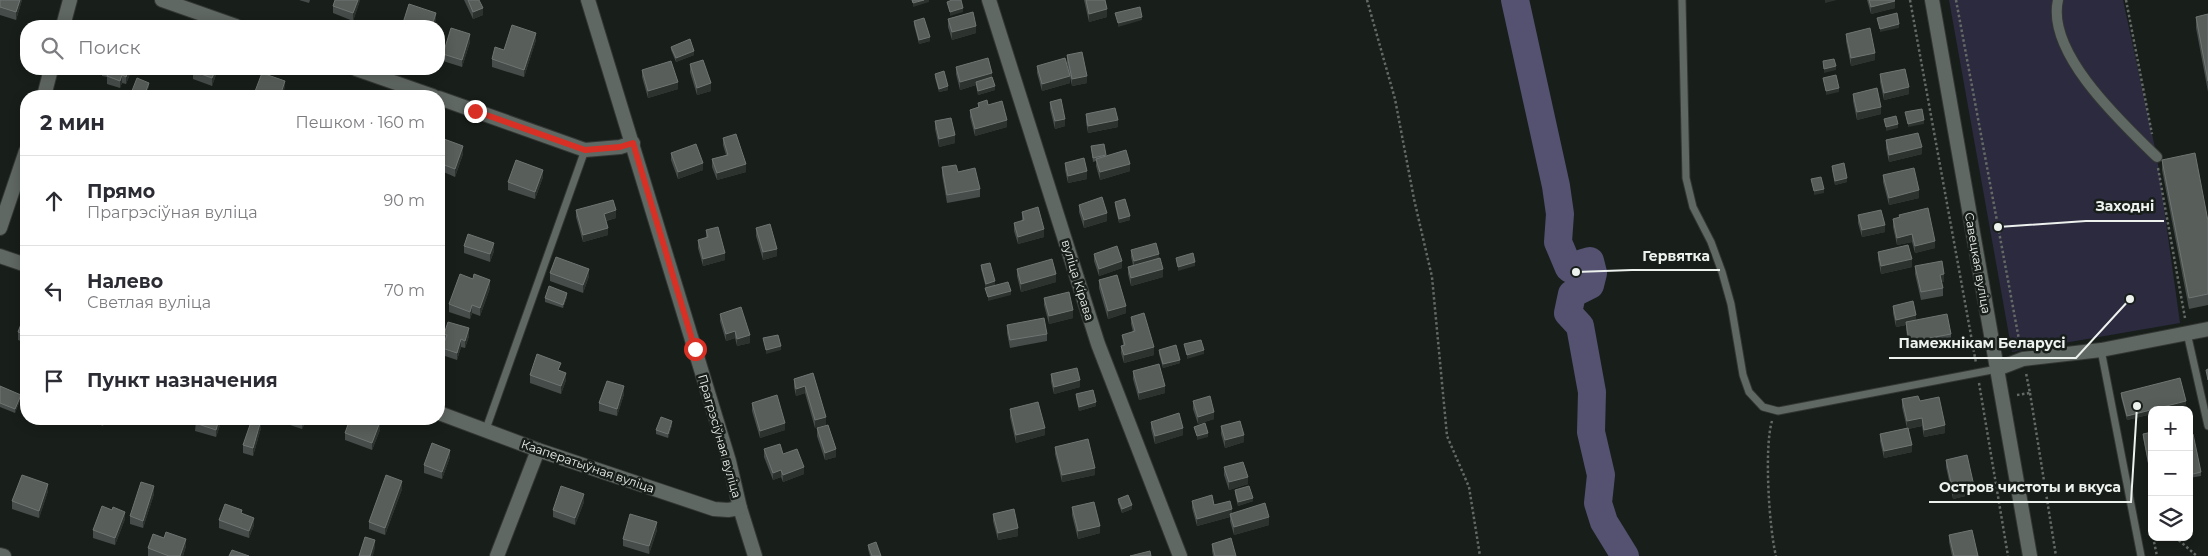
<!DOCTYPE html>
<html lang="ru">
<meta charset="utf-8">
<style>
body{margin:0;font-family:Montserrat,sans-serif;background:#f2f2f3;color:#2b2b33}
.controls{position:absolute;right:15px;bottom:15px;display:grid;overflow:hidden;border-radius:10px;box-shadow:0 2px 12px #0003}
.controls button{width:45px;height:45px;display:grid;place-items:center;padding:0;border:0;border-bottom:1px solid #e1e1e2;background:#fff;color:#2b2b33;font:25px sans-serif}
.stop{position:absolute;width:15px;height:15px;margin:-11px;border:4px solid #d93025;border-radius:50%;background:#fff}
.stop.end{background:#d93025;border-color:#fff;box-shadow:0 1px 5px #0008}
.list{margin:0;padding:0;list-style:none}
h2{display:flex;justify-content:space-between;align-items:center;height:65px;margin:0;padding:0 20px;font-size:21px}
h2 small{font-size:16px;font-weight:400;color:#7c7c81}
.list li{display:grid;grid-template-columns:32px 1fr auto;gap:15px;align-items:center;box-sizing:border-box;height:90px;padding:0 20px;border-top:1px solid #e1e1e2}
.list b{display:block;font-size:19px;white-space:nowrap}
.list p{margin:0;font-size:16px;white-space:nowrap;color:#7c7c81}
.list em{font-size:16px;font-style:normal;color:#7c7c81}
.icon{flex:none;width:28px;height:28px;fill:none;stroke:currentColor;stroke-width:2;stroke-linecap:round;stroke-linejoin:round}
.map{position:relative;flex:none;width:2208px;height:556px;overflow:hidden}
.search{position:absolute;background:#fff;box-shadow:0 2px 12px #0003;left:20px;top:20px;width:425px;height:55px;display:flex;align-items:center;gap:12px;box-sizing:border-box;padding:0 18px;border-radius:20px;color:#7c7c81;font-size:19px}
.panel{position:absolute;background:#fff;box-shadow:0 2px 12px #0003;left:20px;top:90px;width:425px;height:335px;border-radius:20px}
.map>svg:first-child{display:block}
</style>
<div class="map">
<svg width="2208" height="556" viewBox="0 0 2208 556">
<rect width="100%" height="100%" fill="#181e1a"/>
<polygon fill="#2c2a3f" points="1949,0 2123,0 2157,157 2180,323 2012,352"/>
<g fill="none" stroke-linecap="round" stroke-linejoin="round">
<polyline stroke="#545171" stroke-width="28" points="1515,0 1556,186 1560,214 1558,242 1569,268 1576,272 1582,271 1583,263 1590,261 1593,273 1590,285 1572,294 1568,313 1580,326 1592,392 1591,432 1601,475 1598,503 1604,522 1625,556"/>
<defs>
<g id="service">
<polyline points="1682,0 1686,178 1693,207 1711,242 1722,272 1731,304 1743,375 1749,392 1763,407 1778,411 1997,369"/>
<polyline points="2187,333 2208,426"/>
<polyline points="2101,350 2141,556"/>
<polyline points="486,429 585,150"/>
</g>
<path id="pedestrian" d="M2058 0C2046 53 2122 123 2157 157"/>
<g id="minor">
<polyline points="162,0 236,26"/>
<polyline points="588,0 729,461 740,508 755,556"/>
<polyline points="63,26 70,0"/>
<polyline points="356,69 433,96"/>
<polyline points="44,96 51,69"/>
<polyline points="439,98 585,150 620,147 633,143"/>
<polyline points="0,228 26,151"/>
<polyline points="0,256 26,265"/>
<polyline points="1997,369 2023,359 2101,350 2208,329"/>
<polyline points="439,413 538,450 714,509 728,510 740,508"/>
<polyline points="0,555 4,556"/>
<polyline points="497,556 538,450"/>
</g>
<polyline id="tertiary" points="989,0 1098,344 1180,556"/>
<polyline id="secondary" points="1932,0 2030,556"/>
</defs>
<use href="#service" stroke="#333734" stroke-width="9"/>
<use href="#pedestrian" stroke="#333734" stroke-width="12"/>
<use href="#minor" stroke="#333734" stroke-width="16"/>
<use href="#tertiary" stroke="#333734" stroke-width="16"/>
<use href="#secondary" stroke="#333734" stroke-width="16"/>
<g stroke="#646a66" stroke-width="2.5" stroke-dasharray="2.5 2.5" stroke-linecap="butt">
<polyline points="1367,0 1395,99 1414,199 1432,277 1447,436 1469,487 1480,556"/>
<polyline points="1910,0 1976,363"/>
<polyline points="1956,0 2020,345"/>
<polyline points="2126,0 2152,134"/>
<polyline points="2158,168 2185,318"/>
<polyline points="1979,383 2008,556"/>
<polyline points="2030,393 2056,556"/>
<polyline points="2017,395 2030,393 2026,373"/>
<path d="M1772 421C1764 447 1769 528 1776 556"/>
<polyline points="2150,525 2152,534"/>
<polyline points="2153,537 2157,556"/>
<polyline points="2175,537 2197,556"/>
</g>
<use href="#service" stroke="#606863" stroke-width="7"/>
<use href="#pedestrian" stroke="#606863" stroke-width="10"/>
<use href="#minor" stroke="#606863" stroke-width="14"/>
<use href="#tertiary" stroke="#606863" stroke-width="14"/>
<use href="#secondary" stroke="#606863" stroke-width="14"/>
</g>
<g fill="#464c49">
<polygon points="0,0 22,0 16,20 0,15"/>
<polygon points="299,0 310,0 309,3"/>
<polygon points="360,0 353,21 333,13 333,6"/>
<polygon points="464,0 479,0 483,15 473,19"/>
<polygon points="1084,0 1105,0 1107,17 1089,22"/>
<polygon points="1867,0 1894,0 1895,8 1871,14"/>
<polygon points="2208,14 2208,92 2196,28 2196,17"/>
<polygon points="948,19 976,33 952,40 948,27"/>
<polygon points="914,21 930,41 919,44 914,25"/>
<polygon points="1846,34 1875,60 1851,66 1846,41"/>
<polygon points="536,40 524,77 492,67 492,59 504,50"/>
<polygon points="470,42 462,67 443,61 443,54"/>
<polygon points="671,47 694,55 676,62 671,50"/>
<polygon points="1067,55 1087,83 1072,86 1067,63"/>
<polygon points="690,64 711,91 697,95 690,72"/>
<polygon points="1037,66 1070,83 1042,91 1037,73"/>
<polygon points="956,67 992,77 995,90 978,95 976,85 960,90 956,74"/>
<polygon points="102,69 132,69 126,84 122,83 120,88 107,84 107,77 102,76"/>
<polygon points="218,69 212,86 193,79 193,71"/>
<polygon points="642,70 678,89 648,98 642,77"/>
<polygon points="935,74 948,90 939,92 935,78"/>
<polygon points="1880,74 1909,94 1884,100 1880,82"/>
<polygon points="1853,94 1881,114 1857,120 1853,101"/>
<polygon points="1050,102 1065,126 1055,129 1050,109"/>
<polygon points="978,103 988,105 1007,127 975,136 970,117 970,110 978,107"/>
<polygon points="1086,114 1118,127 1088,133 1086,122"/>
<polygon points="935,121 955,143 939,147 935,129"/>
<polygon points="723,138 746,172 717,180 712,167 712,159 726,155 723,145"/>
<polygon points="1886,140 1922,154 1889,162 1886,148"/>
<polygon points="1091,146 1106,156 1130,171 1100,180 1096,166 1096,161 1093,162"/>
<polygon points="439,153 463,154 455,177 439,170"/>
<polygon points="671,153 703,170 678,179 671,160"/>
<polygon points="2162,160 2208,221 2208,305 2189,309 2162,170"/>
<polygon points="1065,163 1087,179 1068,183 1065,170"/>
<polygon points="1832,166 1847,182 1835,185 1832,170"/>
<polygon points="942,167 958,172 980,189 980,197 947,203 942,175"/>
<polygon points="1883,175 1919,198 1889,205 1883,182"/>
<polygon points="543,177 535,199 508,190 508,182"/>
<polygon points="1115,202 1130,220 1119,223 1115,206"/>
<polygon points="1079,205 1107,221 1084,228 1079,212"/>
<polygon points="576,210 616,218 606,221 608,235 583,242 576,217"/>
<polygon points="1022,212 1044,237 1018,244 1014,231 1014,223 1022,221"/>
<polygon points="1858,215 1885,232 1862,237 1858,223"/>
<polygon points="1899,215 1935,248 1915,253 1912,242 1897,245 1893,227 1893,219 1899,218"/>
<polygon points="756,228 777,256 763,260 756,236"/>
<polygon points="706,230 725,260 703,266 698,248 698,240 706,238"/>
<polygon points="464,246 494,251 490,262 464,253"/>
<polygon points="1131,250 1159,258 1163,277 1131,286 1128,274 1128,267 1133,265 1131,257"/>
<polygon points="1878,252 1912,267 1881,274 1878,259"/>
<polygon points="1094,254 1122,268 1099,276 1094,261"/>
<polygon points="981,265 995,285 986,288 981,269"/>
<polygon points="1915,266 1944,282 1941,282 1943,288 1943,296 1921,300 1915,274"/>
<polygon points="1017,269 1056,282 1021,292 1017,276"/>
<polygon points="550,273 589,276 583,293 550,281"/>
<polygon points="1099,280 1126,313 1108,319 1099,288"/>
<polygon points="490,288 480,316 472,313 470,319 449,312 449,304"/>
<polygon points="567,297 563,308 545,302 545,298"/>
<polygon points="1044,298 1073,318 1049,324 1044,305"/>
<polygon points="1893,306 1916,320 1951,334 1951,341 1909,349 1906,329 1906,325 1896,327 1893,313"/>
<polygon points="26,311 26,343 18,340 18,332"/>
<polygon points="720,314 750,343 737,346 735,338 726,341 720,321"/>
<polygon points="1131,317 1154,355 1124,363 1121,353 1121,346 1123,345 1122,335 1133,332 1131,324"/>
<polygon points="1007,325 1047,334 1047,341 1010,348 1007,333"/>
<polygon points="444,334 469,336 465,348 461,347 457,360 442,355 442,348 444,341"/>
<polygon points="1159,350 1180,363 1163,368 1159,354"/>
<polygon points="561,370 560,371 566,380 561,394 530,383 530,375"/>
<polygon points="1133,371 1165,393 1139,400 1133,379"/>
<polygon points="813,373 826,417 815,428 805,393 796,396 794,387 794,379"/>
<polygon points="1051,374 1080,387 1054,394 1051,382"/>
<polygon points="0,386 21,398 15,413 0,407"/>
<polygon points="2121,393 2186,405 2152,410 2152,414 2127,420 2121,397"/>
<polygon points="624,394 617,416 599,411 599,403"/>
<polygon points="1076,394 1096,406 1079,411 1076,398"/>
<polygon points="1902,399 1920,401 1945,433 1924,437 1922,426 1908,429 1912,452 1884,458 1880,441 1880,434 1907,428 1902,407"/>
<polygon points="1193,401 1214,419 1198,424 1193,409"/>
<polygon points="752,403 785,430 760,438 752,411"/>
<polygon points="1010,409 1045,435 1016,443 1010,417"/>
<polygon points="94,419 106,419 103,426 94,422"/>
<polygon points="193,419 222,419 216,437 195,431 196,421 193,420"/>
<polygon points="278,419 307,419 302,429 278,421"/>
<polygon points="1151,422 1183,435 1155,444 1151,429"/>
<polygon points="672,425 668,438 656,434 656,430"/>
<polygon points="1221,426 1244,442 1225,448 1221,434"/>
<polygon points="261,428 253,456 243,453 243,445"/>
<polygon points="817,428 836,457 825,460 817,436"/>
<polygon points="380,430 372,450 345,440 345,433"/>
<polygon points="2152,432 2152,485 2143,437 2143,434"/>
<polygon points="2189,434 2201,472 2201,476 2189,478"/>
<polygon points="1055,447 1095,475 1062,482 1055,454"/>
<polygon points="764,449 783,454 804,474 783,482 781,477 773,480 764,457"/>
<polygon points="450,457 442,479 424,473 424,465"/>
<polygon points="1946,460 1974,494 1953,499 1946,467"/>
<polygon points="1224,467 1248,484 1229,490 1224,475"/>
<polygon points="402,489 385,535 369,529 369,522"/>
<polygon points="1235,490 1253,501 1238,506 1235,494"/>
<polygon points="48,491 39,518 12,509 12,501"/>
<polygon points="154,494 143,528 130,524 130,516"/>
<polygon points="1118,499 1132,509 1122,513 1118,503"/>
<polygon points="1192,501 1214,505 1232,513 1269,525 1234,535 1230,521 1230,517 1197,526 1192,508"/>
<polygon points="584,502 575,525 553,517 553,510"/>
<polygon points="1072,507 1100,533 1078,539 1072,515"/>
<polygon points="242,513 254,525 249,538 219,528 219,520"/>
<polygon points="993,514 1018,536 998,540 993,521"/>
<polygon points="125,519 115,545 93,538 93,530"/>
<polygon points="657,530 649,554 623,546 623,539"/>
<polygon points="1949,535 1978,556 1952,556 1949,542"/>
<polygon points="1212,544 1236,556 1213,556 1212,551"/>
<polygon points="868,545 881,556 870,556 868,549"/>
<polygon points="186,546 183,556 148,556 148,548"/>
</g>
<g fill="#2c322e">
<polygon points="20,0 22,0 16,20 16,12"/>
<polygon points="358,0 360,0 353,21 353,13"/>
<polygon points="924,0 929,0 929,2 913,7 913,3"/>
<polygon points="1825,0 1837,0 1825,3"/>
<polygon points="1895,1 1895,8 1871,14 1871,7"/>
<polygon points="483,8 483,15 473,19 473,12"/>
<polygon points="963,8 963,12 950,16 950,12"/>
<polygon points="1107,9 1107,17 1089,22 1089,14"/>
<polygon points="436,13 436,21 434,26 432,26"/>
<polygon points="1142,17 1142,20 1118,27 1118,23"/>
<polygon points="1899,24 1899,28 1880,32 1880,29"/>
<polygon points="976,26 976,33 952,40 952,32"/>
<polygon points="536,33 536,40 524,77 524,70"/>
<polygon points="470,34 470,42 462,67 462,60"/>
<polygon points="930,37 930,41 919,44 919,40"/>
<polygon points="694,51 694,55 676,62 676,58"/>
<polygon points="1875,53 1875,60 1851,66 1851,58"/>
<polygon points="1836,66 1836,70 1824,73 1824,69"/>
<polygon points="129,69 132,69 126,84 126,77"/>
<polygon points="216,69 218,69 212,86 212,78"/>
<polygon points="992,73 992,81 976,82 976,85 960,90 960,82"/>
<polygon points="122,75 122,83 120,88 120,81"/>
<polygon points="1070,76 1070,83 1042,91 1042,84"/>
<polygon points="1087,76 1087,83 1072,86 1072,79"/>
<polygon points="285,81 285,88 282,96 280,96"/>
<polygon points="678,82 678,89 648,98 648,91"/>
<polygon points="149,83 149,87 145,96 144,96"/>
<polygon points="711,83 711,91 697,95 697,88"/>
<polygon points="948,86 948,90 939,92 939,89"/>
<polygon points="995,86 995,90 978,95 978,91"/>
<polygon points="1909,87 1909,94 1884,100 1884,93"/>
<polygon points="1839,88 1839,92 1826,95 1826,91"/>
<polygon points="1881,107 1881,114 1857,120 1857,112"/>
<polygon points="1065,119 1065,126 1055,129 1055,121"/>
<polygon points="1007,120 1007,127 975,136 975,129"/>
<polygon points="1118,120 1118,127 1088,133 1088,126"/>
<polygon points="1924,120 1924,124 1908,127 1908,124"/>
<polygon points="1898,124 1898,128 1886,131 1886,127"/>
<polygon points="955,135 955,143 939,147 939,139"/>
<polygon points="463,146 463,154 455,177 455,169"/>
<polygon points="1922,147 1922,154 1889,162 1889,155"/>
<polygon points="703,163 703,170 678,179 678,172"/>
<polygon points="746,164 746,172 717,180 717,173"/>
<polygon points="1130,164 1130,171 1100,180 1100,172"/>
<polygon points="543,170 543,177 535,199 535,192"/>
<polygon points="1087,171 1087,179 1068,183 1068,176"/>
<polygon points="1847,178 1847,182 1835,185 1835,181"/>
<polygon points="1824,189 1824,193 1814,195 1814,191"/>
<polygon points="1919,190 1919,198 1889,205 1889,198"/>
<polygon points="616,210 616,218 604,221 604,214"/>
<polygon points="1107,213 1107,221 1084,228 1084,220"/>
<polygon points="1130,216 1130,220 1119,223 1119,219"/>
<polygon points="1885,225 1885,232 1862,237 1862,230"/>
<polygon points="608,228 608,235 583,242 583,235"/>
<polygon points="1044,229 1044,237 1018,244 1018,237"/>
<polygon points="1912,234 1912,242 1897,245 1897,238"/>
<polygon points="1935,241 1935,248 1915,253 1915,246"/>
<polygon points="494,243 494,251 490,262 490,254"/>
<polygon points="777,249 777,256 763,260 763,252"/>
<polygon points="725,253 725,260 703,266 703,259"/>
<polygon points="1159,254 1159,261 1134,268 1134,261"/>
<polygon points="1912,259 1912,267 1881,274 1881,266"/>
<polygon points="1122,261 1122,268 1099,276 1099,269"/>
<polygon points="1195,262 1195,266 1178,271 1178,267"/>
<polygon points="589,269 589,276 583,293 583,285"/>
<polygon points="1163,269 1163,277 1131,286 1131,278"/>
<polygon points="1056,274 1056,282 1021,292 1021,284"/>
<polygon points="1944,274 1944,282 1940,282 1940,275"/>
<polygon points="490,280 490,288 480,316 480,308"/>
<polygon points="995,281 995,285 986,288 986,284"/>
<polygon points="1011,291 1011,295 988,301 988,297"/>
<polygon points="567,293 567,297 563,308 563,305"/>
<polygon points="472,305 472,313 470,319 470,312"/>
<polygon points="1126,306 1126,313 1108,319 1108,311"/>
<polygon points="1073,310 1073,318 1049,324 1049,316"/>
<polygon points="1916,315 1916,322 1906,322 1906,325 1896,327 1896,320"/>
<polygon points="469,328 469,336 465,348 465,341"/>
<polygon points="735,331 735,338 726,341 726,334"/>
<polygon points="750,335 750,343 737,346 737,339"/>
<polygon points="461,339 461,347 457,360 457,353"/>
<polygon points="781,346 781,350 766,354 766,350"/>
<polygon points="1154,347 1154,355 1124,363 1124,355"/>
<polygon points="1204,350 1204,354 1187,359 1187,355"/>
<polygon points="1180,360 1180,363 1163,368 1163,364"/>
<polygon points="566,373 566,380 561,394 561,386"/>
<polygon points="1080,380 1080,387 1054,394 1054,387"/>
<polygon points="624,386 624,394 617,416 617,409"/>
<polygon points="805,386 805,393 796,396 796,389"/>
<polygon points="1165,386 1165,393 1139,400 1139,393"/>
<polygon points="21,395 21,398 15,413 15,409"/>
<polygon points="2186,401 2186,405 2167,410 2152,410"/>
<polygon points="1096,402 1096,406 1079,411 1079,407"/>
<polygon points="2152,410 2152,414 2127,420 2127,416"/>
<polygon points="1214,412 1214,419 1198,424 1198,417"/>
<polygon points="826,417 826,425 815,428 815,420"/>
<polygon points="1922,418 1922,426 1907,429 1907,421"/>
<polygon points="219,419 222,419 216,437 216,430"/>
<polygon points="304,419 307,419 302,429 302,421"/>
<polygon points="261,420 261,428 253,456 253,448"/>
<polygon points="672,421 672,425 668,438 668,434"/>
<polygon points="380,422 380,430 372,450 372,443"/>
<polygon points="785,423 785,430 760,438 760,431"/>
<polygon points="1945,425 1945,433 1924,437 1924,430"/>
<polygon points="1045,428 1045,435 1016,443 1016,435"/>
<polygon points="1183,428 1183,435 1155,444 1155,436"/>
<polygon points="1208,433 1208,437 1197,440 1197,436"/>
<polygon points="1244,435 1244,442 1225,448 1225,440"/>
<polygon points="1912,445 1912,452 1884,458 1884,451"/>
<polygon points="836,449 836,457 825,460 825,453"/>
<polygon points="450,450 450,457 442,479 442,472"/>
<polygon points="804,467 804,474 783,482 783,475"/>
<polygon points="1095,468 1095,475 1062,482 1062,475"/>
<polygon points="781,470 781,477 773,480 773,473"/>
<polygon points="1248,477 1248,484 1229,490 1229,482"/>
<polygon points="402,481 402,489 385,535 385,528"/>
<polygon points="48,484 48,491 39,518 39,511"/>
<polygon points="154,486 154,494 143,528 143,521"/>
<polygon points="1974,486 1974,494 1953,499 1953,491"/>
<polygon points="584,494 584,502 575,525 575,518"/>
<polygon points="1253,498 1253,501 1238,506 1238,502"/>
<polygon points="1132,505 1132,509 1122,513 1122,509"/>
<polygon points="1232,509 1232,517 1230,514 1230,517 1197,526 1197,519"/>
<polygon points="125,512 125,519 115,545 115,538"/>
<polygon points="1269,517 1269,525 1234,535 1234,527"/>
<polygon points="254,518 254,525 249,538 249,531"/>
<polygon points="657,522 657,530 649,554 649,546"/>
<polygon points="1100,526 1100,533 1078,539 1078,531"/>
<polygon points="1018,528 1018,536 998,540 998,533"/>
<polygon points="186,539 186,546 183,556 180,556"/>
<polygon points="375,540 375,548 373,556 370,556"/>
</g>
<g fill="#585e5a" stroke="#6f7572">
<polygon points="0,0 20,0 16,12 0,7"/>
<polygon points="335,0 358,0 353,13 333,6"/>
<polygon points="468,0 479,0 483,8 473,12"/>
<polygon points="912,0 924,0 913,3"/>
<polygon points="952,0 961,0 963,8 950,12 947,2"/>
<polygon points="1086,0 1105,0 1107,9 1089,14"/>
<polygon points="1869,0 1894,0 1895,1 1871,7"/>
<polygon points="409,4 436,13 432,26 402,26"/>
<polygon points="1140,7 1142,17 1118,23 1115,13"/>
<polygon points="973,12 976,26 952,32 948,19"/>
<polygon points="1897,13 1899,24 1880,29 1877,18"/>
<polygon points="2208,14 2208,81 2196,17"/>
<polygon points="924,18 930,37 919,40 914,21"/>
<polygon points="512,25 536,33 524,70 492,59 495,47 504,50"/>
<polygon points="451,28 470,34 462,60 443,54"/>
<polygon points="1870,28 1875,53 1851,58 1846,34"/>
<polygon points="690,39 694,51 676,58 671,47"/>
<polygon points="1082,52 1087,76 1072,79 1067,55"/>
<polygon points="988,58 992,73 960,82 956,67"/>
<polygon points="1065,58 1070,76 1042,84 1037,66"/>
<polygon points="1834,59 1836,66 1824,69 1823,61"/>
<polygon points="703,60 711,83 697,88 690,64"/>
<polygon points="671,61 678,82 648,91 642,70"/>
<polygon points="103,69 129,69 126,77 122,75 120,81 107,76 109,71"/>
<polygon points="194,69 216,69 212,78 193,71"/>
<polygon points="1905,69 1909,87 1884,93 1880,74"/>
<polygon points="944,71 948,86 939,89 935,74"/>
<polygon points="262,73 285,81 280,96 260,96 254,94"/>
<polygon points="1836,75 1839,88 1826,91 1823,78"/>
<polygon points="992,77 995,86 978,91 976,82"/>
<polygon points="137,78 149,83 144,96 130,96"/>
<polygon points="1877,88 1881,107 1857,112 1853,94"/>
<polygon points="72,91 86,96 71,96"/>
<polygon points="320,92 329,96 318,96"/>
<polygon points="1061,99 1065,119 1055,121 1050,102"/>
<polygon points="987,100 988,105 1002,101 1007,120 975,129 970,110 979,107 978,103"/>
<polygon points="1115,108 1118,120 1088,126 1086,114"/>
<polygon points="1922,109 1924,120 1908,124 1905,112"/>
<polygon points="1896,116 1898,124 1886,127 1884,119"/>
<polygon points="951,118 955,135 939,139 935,121"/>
<polygon points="1918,133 1922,147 1889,155 1886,140"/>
<polygon points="736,134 746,164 717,173 712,159 728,155 723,138"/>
<polygon points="444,139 463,146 455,169 439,163 439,153"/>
<polygon points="696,144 703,163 678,172 671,153"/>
<polygon points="1104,144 1106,155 1093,158 1091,146"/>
<polygon points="1126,150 1130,164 1100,172 1096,159"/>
<polygon points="2195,153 2208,221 2208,294 2189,298 2162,160"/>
<polygon points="1084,158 1087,171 1068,176 1065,163"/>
<polygon points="516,160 543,170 535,192 508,182"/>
<polygon points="1844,163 1847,178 1835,181 1832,166"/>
<polygon points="956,165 958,172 975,168 980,189 947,195 942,167"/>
<polygon points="1914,168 1919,190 1889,198 1883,175"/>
<polygon points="1821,177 1824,189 1814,191 1811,179"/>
<polygon points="1102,197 1107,213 1084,220 1079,205"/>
<polygon points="1125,199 1130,216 1119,219 1115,202"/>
<polygon points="613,200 616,210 604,214 608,228 583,235 576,210"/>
<polygon points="1038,207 1044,229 1018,237 1014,223 1024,220 1022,212"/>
<polygon points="1928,208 1935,241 1915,246 1912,234 1897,238 1893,219 1900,217 1899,215"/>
<polygon points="1881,210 1885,225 1862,230 1858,215"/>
<polygon points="770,224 777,249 763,252 756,228"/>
<polygon points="718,227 725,253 703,259 698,240 708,237 706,230"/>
<polygon points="468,234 494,243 490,254 464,246"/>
<polygon points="1156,243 1159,254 1134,261 1131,250"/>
<polygon points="1908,245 1912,259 1881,266 1878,252"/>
<polygon points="1117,246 1122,261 1099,269 1094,254"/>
<polygon points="1193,253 1195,262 1178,267 1176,258"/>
<polygon points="556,257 589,269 583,285 550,273"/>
<polygon points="1160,258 1163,269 1131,278 1128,267"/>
<polygon points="1052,259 1056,274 1021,284 1017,269"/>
<polygon points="1942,261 1944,274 1940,275 1943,288 1921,292 1915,266"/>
<polygon points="990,263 995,281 986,284 981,265"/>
<polygon points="460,274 473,279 474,274 490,280 480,308 472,305 470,312 449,304"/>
<polygon points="1117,275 1126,306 1108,311 1099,280"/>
<polygon points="1008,282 1011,291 988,297 985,288"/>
<polygon points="549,286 567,293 563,305 545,298"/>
<polygon points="1069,292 1073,310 1049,316 1044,298"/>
<polygon points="1913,301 1916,315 1896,320 1893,306"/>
<polygon points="741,307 750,335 737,339 735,331 726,334 720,314"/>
<polygon points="26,311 26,335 18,332"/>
<polygon points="1144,313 1154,347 1124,355 1121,346 1125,345 1122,335 1135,331 1131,317"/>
<polygon points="1947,314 1951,334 1909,342 1906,322"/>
<polygon points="1044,318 1047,334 1010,340 1007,325"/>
<polygon points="448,322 469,328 465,341 461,339 457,353 442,348 447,335 444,334"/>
<polygon points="778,335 781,346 766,350 763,338"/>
<polygon points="1201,340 1204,350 1187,355 1184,344"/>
<polygon points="1176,345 1180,360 1163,364 1159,350"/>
<polygon points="537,354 561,363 558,370 566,373 561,386 530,375"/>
<polygon points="1159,364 1165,386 1139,393 1133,371"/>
<polygon points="1077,368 1080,380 1054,387 1051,374"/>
<polygon points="2208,369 2208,380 2206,370"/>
<polygon points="813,373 826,417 815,420 805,386 796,389 794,379"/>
<polygon points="2180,378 2186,401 2127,416 2121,393"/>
<polygon points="607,381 624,386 617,409 599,403"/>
<polygon points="0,386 21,395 15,409 0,403"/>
<polygon points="1093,390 1096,402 1079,407 1076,394"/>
<polygon points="777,395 785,423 760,431 752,403"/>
<polygon points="1210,396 1214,412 1198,417 1193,401"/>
<polygon points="1918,396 1920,401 1939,397 1945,425 1924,430 1922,418 1907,421 1902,399"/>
<polygon points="1038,402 1045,428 1016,435 1010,409"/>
<polygon points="1179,413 1183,428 1155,436 1151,422"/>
<polygon points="661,417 672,421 668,434 656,430"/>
<polygon points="96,419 104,419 103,422"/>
<polygon points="197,419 219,419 216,430 195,423"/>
<polygon points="252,419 256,419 261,420 253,448 243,445"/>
<polygon points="295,419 304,419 302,421"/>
<polygon points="350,419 370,419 380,422 372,443 345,433"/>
<polygon points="1240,421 1244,435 1225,440 1221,426"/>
<polygon points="1205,423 1208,433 1197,436 1194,427"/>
<polygon points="828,425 836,449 825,453 817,428"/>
<polygon points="1908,428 1912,445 1884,451 1880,434"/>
<polygon points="2152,432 2152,481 2143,434"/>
<polygon points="2189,434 2193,434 2201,472 2189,475"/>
<polygon points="1088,439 1095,468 1062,475 1055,447"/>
<polygon points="432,443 450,450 442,472 424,465"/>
<polygon points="780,444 783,454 797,449 804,467 783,475 781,470 773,473 764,449"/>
<polygon points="1967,455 1974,486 1953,491 1946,460"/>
<polygon points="1243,462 1248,477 1229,482 1224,467"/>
<polygon points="22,475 48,484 39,511 12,501"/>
<polygon points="386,475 402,481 385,528 369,522"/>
<polygon points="141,482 154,486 143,521 130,516"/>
<polygon points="561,486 584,494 575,518 553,510"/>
<polygon points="1249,486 1253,498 1238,502 1235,490"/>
<polygon points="1128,495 1132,505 1122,509 1118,499"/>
<polygon points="1212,495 1214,505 1230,501 1232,509 1197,519 1192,501"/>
<polygon points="1094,502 1100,526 1078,531 1072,507"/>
<polygon points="1265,503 1269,517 1234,527 1230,514"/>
<polygon points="225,504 242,510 241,513 254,518 249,531 219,520"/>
<polygon points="102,506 112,510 113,507 125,512 115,538 93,530"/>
<polygon points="1014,509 1018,528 998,533 993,514"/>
<polygon points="630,514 657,522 649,546 623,539"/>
<polygon points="1972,530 1978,556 1954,556 1949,535"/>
<polygon points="166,532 186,539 180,556 169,556 148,548 153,534 164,538"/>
<polygon points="365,537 375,540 370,556 359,556"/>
<polygon points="1231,538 1236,556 1215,556 1212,544"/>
<polygon points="876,542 881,556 872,556 868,545"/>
<polygon points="232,550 249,556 229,556"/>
<polygon points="1150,551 1151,556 1130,556"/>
</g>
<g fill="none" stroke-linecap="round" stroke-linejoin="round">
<polyline stroke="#d93025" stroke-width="6" points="475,111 585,150 620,147 633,143 695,349"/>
</g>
<g text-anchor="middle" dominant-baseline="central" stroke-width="5" stroke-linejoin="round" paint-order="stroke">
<g font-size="12" fill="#edf2ef" stroke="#181e1a">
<text transform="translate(1978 263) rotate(80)">Савецкая вуліца</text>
<text transform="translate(1078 280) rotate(73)">вуліца Кірава</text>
<text transform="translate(720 436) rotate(74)">Прагрэсіўная вуліца</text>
<text transform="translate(588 466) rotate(19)">Кааператыўная вуліца</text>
</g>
</g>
<path fill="none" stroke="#edf2ef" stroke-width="2" d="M1998 227L2086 221H2164M1576 272L1632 270H1720M2130 299L2076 358H1889M2137 406L2131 502H1929"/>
<g fill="#edf2ef" stroke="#181e1a" stroke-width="2">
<circle cx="1998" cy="227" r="5"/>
<circle cx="1576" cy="272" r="5"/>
<circle cx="2130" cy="299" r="5"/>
<circle cx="2137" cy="406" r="5"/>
</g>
<g font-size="14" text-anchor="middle" font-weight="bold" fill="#edf2ef" stroke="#181e1a" stroke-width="5" stroke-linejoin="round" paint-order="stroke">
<text x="2125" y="211">Заходні</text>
<text x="1676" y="261">Гервятка</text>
<text x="1982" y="348">Памежнікам Беларусі</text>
<text x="2030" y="492">Остров чистоты и вкуса</text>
</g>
</svg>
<div class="controls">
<button>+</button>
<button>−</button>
<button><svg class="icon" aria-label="layers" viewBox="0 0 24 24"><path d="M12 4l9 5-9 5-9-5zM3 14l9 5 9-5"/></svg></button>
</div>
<div class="stop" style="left:695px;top:349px"></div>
<div class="stop end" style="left:475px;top:111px"></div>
<div class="search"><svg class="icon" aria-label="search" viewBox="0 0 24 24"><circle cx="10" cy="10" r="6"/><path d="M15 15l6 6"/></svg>Поиск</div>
<section class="panel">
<h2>2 мин<small>Пешком · 160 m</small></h2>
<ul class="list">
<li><svg class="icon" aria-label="ahead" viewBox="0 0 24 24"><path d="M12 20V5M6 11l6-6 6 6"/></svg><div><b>Прямо</b><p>Прагрэсіўная вуліца</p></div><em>90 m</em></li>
<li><svg class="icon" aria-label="left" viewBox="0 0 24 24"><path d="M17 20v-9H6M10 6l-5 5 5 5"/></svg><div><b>Налево</b><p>Светлая вуліца</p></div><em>70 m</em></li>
<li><svg class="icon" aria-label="arrive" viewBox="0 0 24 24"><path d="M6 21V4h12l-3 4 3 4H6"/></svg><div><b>Пункт назначения</b></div></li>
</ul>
</section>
</div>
